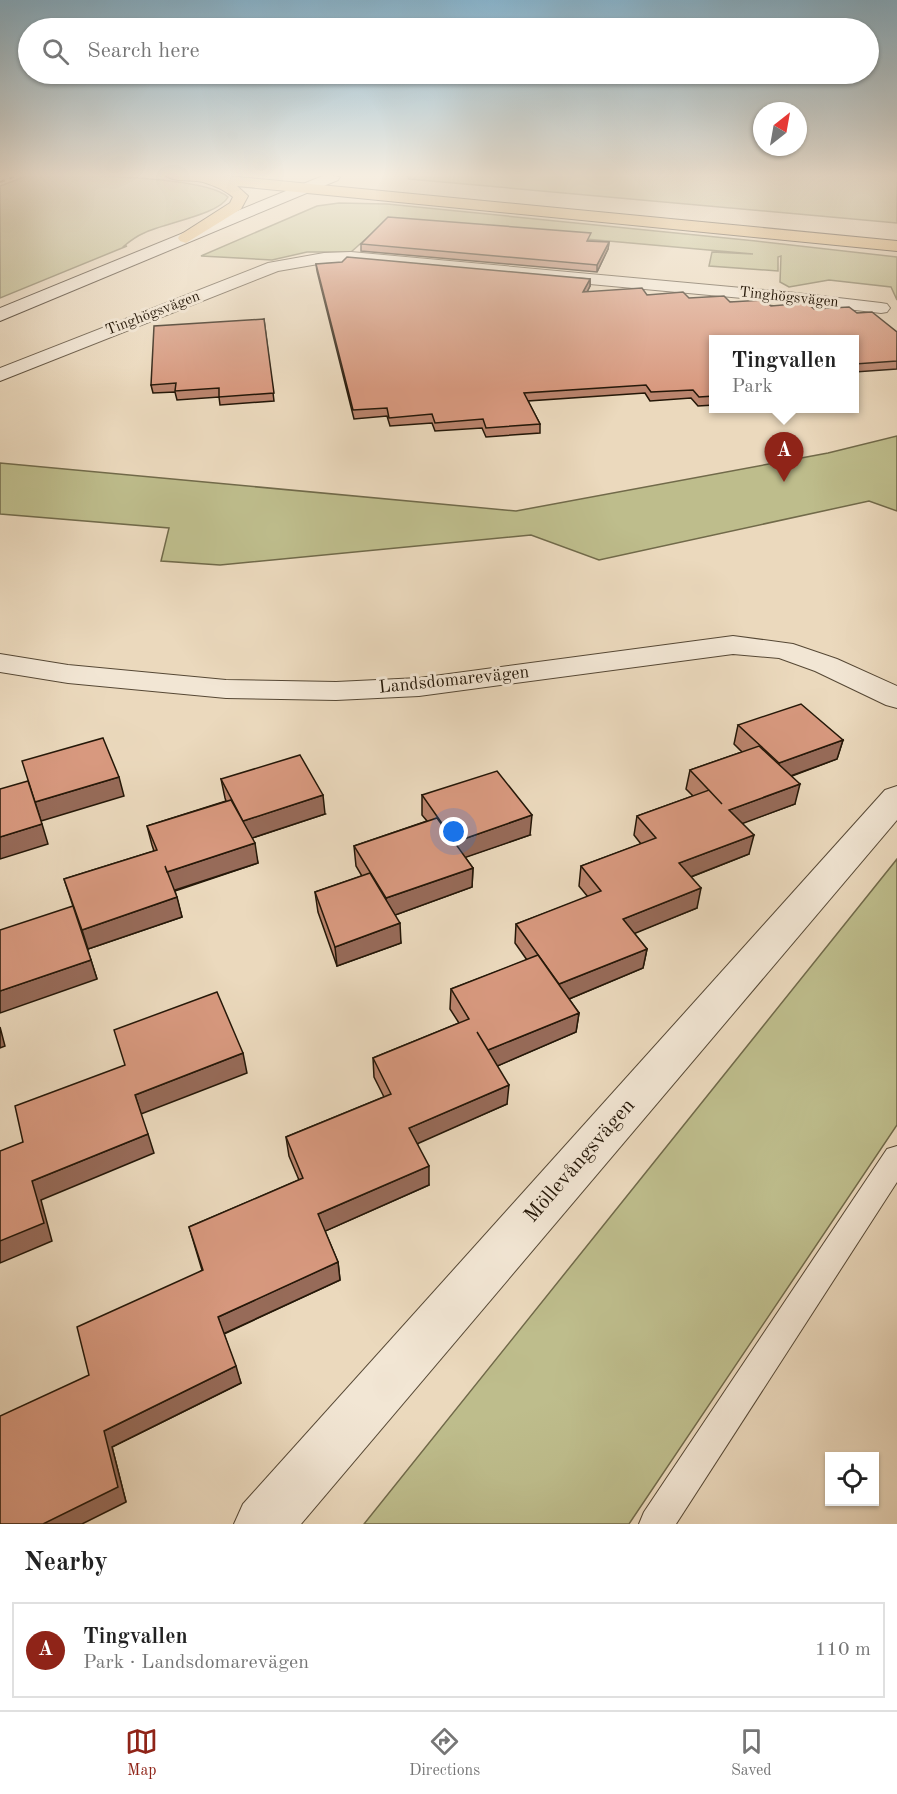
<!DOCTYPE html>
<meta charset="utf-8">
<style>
body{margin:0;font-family:"Old Standard TT",serif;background:#f6f6f6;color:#222}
.controls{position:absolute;right:18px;bottom:18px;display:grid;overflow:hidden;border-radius:0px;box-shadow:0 2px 4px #0004}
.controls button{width:54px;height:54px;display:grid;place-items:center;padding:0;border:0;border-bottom:2px solid #e0e0e0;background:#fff;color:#222;font:30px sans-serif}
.compass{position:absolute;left:753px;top:102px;width:54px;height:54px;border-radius:50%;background:#fff;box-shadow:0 2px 4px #0004;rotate:31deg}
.you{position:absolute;left:454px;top:832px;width:21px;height:21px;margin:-15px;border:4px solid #fff;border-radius:50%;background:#1a73e8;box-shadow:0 0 0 9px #1a73e833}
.badge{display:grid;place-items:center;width:39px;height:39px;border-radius:50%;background:#8f2418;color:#fff;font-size:20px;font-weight:700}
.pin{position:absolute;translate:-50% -50px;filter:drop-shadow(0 2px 3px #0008)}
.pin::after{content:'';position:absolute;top:32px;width:21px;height:18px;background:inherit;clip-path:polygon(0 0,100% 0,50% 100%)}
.popup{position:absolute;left:709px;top:335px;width:150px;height:78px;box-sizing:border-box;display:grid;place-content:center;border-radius:0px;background:#fff;filter:drop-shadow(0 2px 4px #0005);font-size:20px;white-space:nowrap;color:#767676}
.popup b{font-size:22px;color:#222}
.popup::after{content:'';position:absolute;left:50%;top:100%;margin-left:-12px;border:12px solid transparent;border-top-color:#fff}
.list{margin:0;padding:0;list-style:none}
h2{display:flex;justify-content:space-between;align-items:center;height:78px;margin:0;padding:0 24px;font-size:26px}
h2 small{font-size:20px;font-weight:400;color:#767676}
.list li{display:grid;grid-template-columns:39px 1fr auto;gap:18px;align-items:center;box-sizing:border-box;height:96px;margin:0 12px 12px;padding:0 12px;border:2px solid #e0e0e0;border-radius:0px}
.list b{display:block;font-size:22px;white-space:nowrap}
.list p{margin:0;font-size:20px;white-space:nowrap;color:#767676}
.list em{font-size:20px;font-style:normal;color:#767676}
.icon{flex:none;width:33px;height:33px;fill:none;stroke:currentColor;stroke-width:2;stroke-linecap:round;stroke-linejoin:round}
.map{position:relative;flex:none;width:897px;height:1524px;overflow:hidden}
.search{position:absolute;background:#fff;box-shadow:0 2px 4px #0004;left:18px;right:18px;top:18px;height:66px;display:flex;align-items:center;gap:15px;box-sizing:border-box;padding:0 21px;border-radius:33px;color:#767676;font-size:22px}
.sheet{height:186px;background:#fff}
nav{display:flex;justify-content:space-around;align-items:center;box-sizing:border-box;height:84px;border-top:2px solid #e0e0e0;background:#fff;font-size:16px;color:#767676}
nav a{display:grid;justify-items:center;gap:3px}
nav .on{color:#8f2418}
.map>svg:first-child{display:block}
</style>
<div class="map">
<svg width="897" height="1524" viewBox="0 0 897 1524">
<rect width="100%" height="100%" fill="#ebd9bd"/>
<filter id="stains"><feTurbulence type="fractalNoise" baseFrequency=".00333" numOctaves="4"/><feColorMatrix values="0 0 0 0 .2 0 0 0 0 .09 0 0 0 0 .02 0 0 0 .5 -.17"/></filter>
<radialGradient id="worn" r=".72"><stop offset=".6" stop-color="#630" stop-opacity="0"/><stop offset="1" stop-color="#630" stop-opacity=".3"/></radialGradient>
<g fill="#bebd8c" stroke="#716a4a" stroke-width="1.5">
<path d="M29 175C66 175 204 175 228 197 219 215 163 223 144 233 137 236 130 241 124 246H127L0 298V186Z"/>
<polygon points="407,175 897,175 897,223 409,179"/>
<polygon points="339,203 387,204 756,241 897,257 897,300 891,287 829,280 789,287 780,282 781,256 778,257 778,271 709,266 712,252 753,254 386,221 351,252 307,252 272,260 201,256 317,206"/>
<polygon points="897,436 897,511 869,501 599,560 531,535 220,565 161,561 169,528 0,514 0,463 516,511 828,453"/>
<polygon points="897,859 897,1125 629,1524 364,1524"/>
</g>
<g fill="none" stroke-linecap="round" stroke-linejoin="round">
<defs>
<polygon id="service" points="897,1146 897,1182 676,1524 639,1524 644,1512 887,1149"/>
<g id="minor">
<polygon points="351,252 787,292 881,303 887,304 890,308 887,312 881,313 787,302 351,262 324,263 278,271 0,381 0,368 268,263 324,253"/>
<polygon points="733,636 793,644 837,659 897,686 897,708 886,705 815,671 779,658 733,654 419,696 336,700 226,698 68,683 0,672 0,654 68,665 226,680 336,682 419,678"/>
<polygon points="897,786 897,820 301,1524 234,1524 243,1504 885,790"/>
</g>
<polygon id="secondary" points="325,175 340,177 338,180 0,321 0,308"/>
<path id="primary" d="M165 175H218L897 241V251L237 186 248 196 241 209 186 243 180 241 178 238 180 235 230 203 233 197C225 190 213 185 203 182 191 179 174 183 165 175Z"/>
</defs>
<use href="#service" stroke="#564835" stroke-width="2"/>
<use href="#minor" stroke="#564835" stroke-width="2"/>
<use href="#secondary" stroke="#241708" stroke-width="2"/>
<use href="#primary" stroke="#241708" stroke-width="2"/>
<use href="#service" fill="#f2e6d4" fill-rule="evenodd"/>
<use href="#minor" fill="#f2e6d4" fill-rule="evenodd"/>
<use href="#secondary" fill="#f2e6d4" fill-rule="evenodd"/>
<use href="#primary" fill="#e6bc7e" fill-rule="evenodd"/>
<polyline stroke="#241708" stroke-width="2" stroke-dasharray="5 5" stroke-linecap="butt" points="0,182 19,175"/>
</g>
<g fill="#ba846d" stroke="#241708" stroke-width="1.5">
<polygon points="590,241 609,242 608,249 597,272 361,251 361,244"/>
<polygon points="316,264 590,279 590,286 587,292 647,295 857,313 897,332 897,369 855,372 855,339 714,339 714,405 698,406 691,398 650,401 645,393 528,401 540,424 540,433 486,437 482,428 435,431 432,423 390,426 387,416 354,419 317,271"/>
<polygon points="264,319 274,401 220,405 219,397 177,400 175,392 153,393 151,385"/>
<polygon points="738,725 843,740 837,759 792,776 795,804 742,823 749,854 691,877 697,908 634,933 647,949 643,968 569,999 579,1013 576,1032 497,1066 507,1104 417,1143 429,1185 325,1231 338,1262 340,1280 224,1334 241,1383 112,1447 126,1502 89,1375 202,1270 189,1227 299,1180 289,1156 286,1137 384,1097 374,1077 373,1058 459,1023 450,1009 451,989 527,960 515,943 516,924 588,897 579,886 581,866 641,844 634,835 637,816 693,796 686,789 690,770 742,752 734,744"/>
<polygon points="221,779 325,814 252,838 258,863 175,891 182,917 88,949 76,913 97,979 64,879 154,851 152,845 147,826 226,801 225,798"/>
<polygon points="422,795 530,835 465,857 473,868 472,887 395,915 401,943 337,966 318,912 315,892 362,876 356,866 354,846 427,821 422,815"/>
</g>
<g fill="#976b59" stroke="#241708" stroke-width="1.5">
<polygon points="609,242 608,249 597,272 597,265"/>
<polygon points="590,279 590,286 583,300 583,292"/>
<polygon points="843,740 837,759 774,782 779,763"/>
<polygon points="119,777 124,796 41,821 35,802"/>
<polygon points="800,784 795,804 725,830 729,810"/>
<polygon points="323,795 325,814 246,840 243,821"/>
<polygon points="532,815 530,835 455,861 455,842"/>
<polygon points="42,824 48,844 0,859 0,837"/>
<polygon points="754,835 749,854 675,883 679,863"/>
<polygon points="255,843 258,863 172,891 167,872"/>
<polygon points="473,868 472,887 387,918 386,898"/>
<polygon points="701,888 697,908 621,939 623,919"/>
<polygon points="177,897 182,917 88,949 82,930"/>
<polygon points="400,923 401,943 337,966 335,947"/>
<polygon points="647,949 643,968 557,1004 559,984"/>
<polygon points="91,960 97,979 0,1013 0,991"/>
<polygon points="579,1013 576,1032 488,1070 488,1050"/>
<polygon points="0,1027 5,1046 0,1048"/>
<polygon points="243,1053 247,1073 141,1114 135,1095"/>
<polygon points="509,1085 507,1104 410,1147 409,1128"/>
<polygon points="148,1134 154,1153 41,1200 52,1241 0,1263 0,1241 32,1181"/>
<polygon points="429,1166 429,1185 321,1233 318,1214"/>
<polygon points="338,1262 340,1280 223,1334 218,1317"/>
<polygon points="236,1366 241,1383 112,1447 126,1502 82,1524 43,1524 104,1431"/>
</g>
<g fill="#d8997f" stroke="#241708" stroke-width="1.5">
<polygon points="388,217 591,233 587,241 609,242 597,265 361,244"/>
<polygon points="347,257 590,279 583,292 642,288 647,295 683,292 689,298 724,296 730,302 764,300 771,306 807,303 814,309 849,307 857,313 872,312 897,332 897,361 855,364 855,339 714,339 714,396 699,397 693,390 651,392 646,385 524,393 540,424 486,428 483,419 435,423 432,414 389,418 387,408 353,410 316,264 342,262"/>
<polygon points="264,319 274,393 219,397 219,388 175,391 176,383 151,385 154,326"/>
<polygon points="801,704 843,740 779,763 738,725"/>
<polygon points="103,738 119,777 35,802 22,761"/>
<polygon points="759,746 800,784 729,810 754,835 679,863 701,888 623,919 647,949 559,984 516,924 601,891 581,866 656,838 637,816 709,790 722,804 690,770"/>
<polygon points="300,755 323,795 243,821 221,779"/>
<polygon points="497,771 532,815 455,842 422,795"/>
<polygon points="28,781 42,824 0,837 0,789"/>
<polygon points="231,800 255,843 167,872 165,866 177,897 82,930 64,879 157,850 147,826"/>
<polygon points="437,818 473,868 386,898 354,846"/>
<polygon points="370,873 400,923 335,947 315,892"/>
<polygon points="73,906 91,960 0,991 0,930"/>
<polygon points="538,955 579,1013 488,1050 477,1032 509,1085 409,1128 429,1166 318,1214 338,1262 218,1317 236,1366 104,1431 118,1487 43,1524 0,1524 0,1416 89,1375 77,1327 203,1270 189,1227 303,1178 286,1137 391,1094 373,1058 469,1019 451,989"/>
<polygon points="217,992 243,1053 135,1095 148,1134 32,1181 44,1223 0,1241 0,1151 23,1142 15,1106 125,1065 114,1030"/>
</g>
<linearGradient id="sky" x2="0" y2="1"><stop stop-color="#88b6d0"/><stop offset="0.45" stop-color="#f6eee1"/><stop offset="1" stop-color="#f6eee1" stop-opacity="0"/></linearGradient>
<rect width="897" height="389" fill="url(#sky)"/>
<g text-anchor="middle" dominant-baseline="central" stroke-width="6" stroke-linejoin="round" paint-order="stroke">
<g font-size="15" fill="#241708" stroke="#f2e6d4">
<text transform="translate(789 298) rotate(6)">Tinghögsvägen</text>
<text transform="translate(153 314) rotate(-21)">Tinghögsvägen</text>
</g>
<g font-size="18" fill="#241708" stroke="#f2e6d4">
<text transform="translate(454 680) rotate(-6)">Landsdomarevägen</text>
</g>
<g font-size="21" fill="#241708" stroke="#f2e6d4">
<text transform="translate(580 1161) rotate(-49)">Möllevångsvägen</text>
</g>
</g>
<rect width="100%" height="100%" filter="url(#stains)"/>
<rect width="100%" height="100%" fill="url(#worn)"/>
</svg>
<div class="controls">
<button><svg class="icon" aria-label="locate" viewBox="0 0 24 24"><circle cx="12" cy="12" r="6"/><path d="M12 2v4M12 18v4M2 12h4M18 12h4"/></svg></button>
</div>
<svg class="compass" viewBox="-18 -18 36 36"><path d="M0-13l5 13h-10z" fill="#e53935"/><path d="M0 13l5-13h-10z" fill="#767676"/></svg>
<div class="you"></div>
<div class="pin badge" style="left:784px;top:482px">A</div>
<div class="popup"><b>Tingvallen</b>Park</div>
<div class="search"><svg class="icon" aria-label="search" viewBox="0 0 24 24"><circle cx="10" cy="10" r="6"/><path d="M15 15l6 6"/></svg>Search here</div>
</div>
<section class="sheet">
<h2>Nearby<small></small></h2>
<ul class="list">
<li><span class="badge">A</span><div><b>Tingvallen</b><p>Park · Landsdomarevägen</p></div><em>110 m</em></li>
</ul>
</section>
<nav>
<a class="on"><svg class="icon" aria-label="map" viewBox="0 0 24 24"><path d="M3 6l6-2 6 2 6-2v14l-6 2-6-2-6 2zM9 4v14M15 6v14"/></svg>Map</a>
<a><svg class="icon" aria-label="directions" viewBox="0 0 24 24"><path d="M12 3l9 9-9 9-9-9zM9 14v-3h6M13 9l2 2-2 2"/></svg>Directions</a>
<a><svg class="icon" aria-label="saved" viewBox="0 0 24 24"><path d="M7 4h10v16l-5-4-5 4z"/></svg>Saved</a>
</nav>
